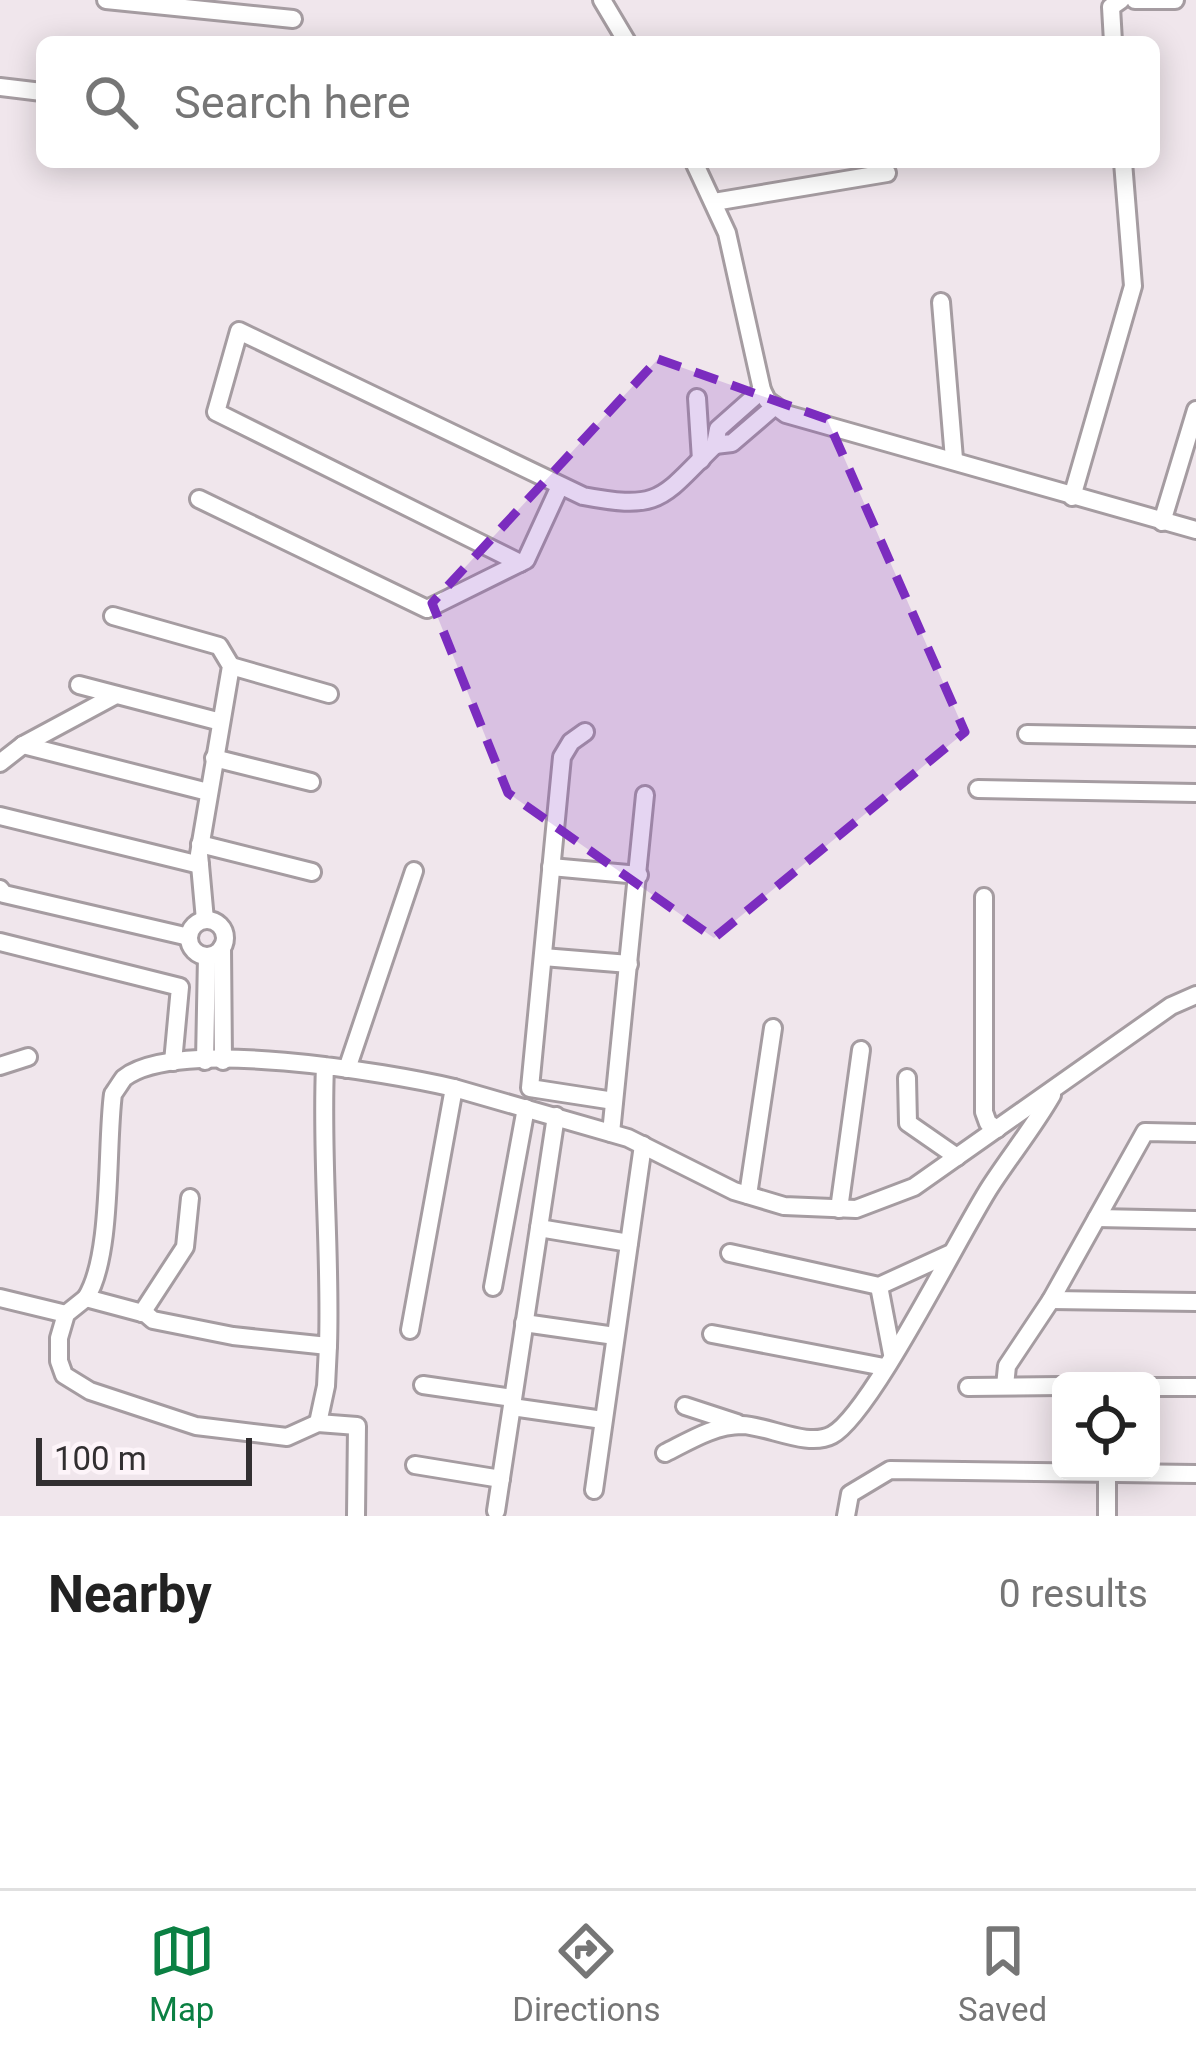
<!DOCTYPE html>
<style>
body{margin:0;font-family:Roboto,sans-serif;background:#f2f2f2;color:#222}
.controls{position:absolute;right:36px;bottom:36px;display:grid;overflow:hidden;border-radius:18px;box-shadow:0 6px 30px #0003}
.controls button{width:108px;height:108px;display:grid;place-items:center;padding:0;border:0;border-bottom:3px solid #e0e0e0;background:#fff;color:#222;font:60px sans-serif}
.scale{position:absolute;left:36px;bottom:30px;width:216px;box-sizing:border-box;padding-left:12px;border:6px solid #322f31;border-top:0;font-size:33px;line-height:42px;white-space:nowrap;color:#322f31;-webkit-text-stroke:9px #fdf4f9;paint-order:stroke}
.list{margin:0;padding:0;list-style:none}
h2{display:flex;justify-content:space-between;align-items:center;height:156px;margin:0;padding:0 48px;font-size:51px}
h2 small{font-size:39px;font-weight:400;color:#767676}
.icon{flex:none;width:66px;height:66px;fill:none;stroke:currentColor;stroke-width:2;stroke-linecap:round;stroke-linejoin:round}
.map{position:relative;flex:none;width:1196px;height:1516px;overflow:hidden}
.search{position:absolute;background:#fff;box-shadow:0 6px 30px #0003;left:36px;right:36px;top:36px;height:132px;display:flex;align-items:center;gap:30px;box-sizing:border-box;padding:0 42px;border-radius:18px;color:#767676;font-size:45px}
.sheet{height:372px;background:#fff}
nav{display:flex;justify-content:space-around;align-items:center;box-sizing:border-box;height:168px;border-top:3px solid #e0e0e0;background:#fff;font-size:33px;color:#767676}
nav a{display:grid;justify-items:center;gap:6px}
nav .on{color:#0b8043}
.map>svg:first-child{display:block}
</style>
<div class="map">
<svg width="1196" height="1516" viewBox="0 0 1196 1516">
<rect width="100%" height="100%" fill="#f0e6ec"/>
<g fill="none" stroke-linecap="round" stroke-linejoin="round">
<defs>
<g id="minor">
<polyline points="106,0 293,19"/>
<polyline points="602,0 627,42"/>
<polyline points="1135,0 1175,0"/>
<polyline points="1113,42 1111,7 1121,0"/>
<polyline points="0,87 42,92"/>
<polyline points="694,162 727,233 762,390 767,400 786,414 1196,530"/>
<polyline points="714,202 887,173"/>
<polyline points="941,302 954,459"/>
<polyline points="762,390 718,429 715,445 732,443 775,406"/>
<polyline points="697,398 701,460"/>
<polyline points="1072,497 1133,286 1123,162"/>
<polyline points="199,499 427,609 526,560 560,486"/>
<polyline points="1162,522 1196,410"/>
<path d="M520 563 216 412 239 331 583 496C662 511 661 498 715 445"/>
<polyline points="113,616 219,646 231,666 199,854 205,920"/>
<polyline points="231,666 329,694"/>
<polyline points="79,685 221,722"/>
<polyline points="585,732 571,742 562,757 530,1088 614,1101"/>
<polyline points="1027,734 1196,737"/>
<polyline points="23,745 208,792"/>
<polyline points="214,758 311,782"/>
<polyline points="0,763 23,745 116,695"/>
<polyline points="978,789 1196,793"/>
<polyline points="0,816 200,865"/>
<polyline points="200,844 312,872"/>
<polyline points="551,867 639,875"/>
<polyline points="0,889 4,894 189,937"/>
<polyline points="984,897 984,1112 988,1123 997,1129"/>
<circle cx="207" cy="938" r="18"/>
<polyline points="0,942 180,987 173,1062"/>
<polyline points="222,947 223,1061"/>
<polyline points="543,957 629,964"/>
<polyline points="205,1061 207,956"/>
<polyline points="0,1066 28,1057"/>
<path d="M325 1066C321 1160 331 1253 328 1346L233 1336 153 1320 146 1314 86 1298C113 1256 106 1146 113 1094 114 1093 123 1079 124 1078 177 1036 389 1073 454 1088"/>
<polyline points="347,1069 414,871"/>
<polyline points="907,1078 908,1123 957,1157"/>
<polyline points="611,1133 645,795"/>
<polyline points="748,1195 773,1028"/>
<polyline points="839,1209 861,1050"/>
<polyline points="1097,1218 1196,1220"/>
<polyline points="539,1228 629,1243"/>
<polyline points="730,1253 879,1286 949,1254"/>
<polyline points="879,1286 892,1354"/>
<polyline points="493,1287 526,1108"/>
<polyline points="0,1298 66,1314"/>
<polyline points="86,1298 66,1314 59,1338 59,1361 64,1375 90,1391 196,1426 287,1437 318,1423 357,1426 356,1516"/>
<polyline points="1051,1300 1196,1302"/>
<polyline points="142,1313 185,1247 190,1198"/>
<polyline points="524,1323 615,1336"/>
<polyline points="410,1330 454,1088 628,1138 734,1191 784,1206 856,1209 914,1187 1171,1006 1196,995"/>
<polyline points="712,1334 884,1367"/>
<polyline points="423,1385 513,1398"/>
<polyline points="1005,1386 1007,1366 1051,1300 1145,1132 1196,1133"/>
<polyline points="968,1387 1061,1386"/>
<polyline points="1151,1387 1196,1387"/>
<polyline points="685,1406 737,1423"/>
<polyline points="512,1407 603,1420"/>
<polyline points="318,1423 326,1386 328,1346"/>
<path d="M665 1453C689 1441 714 1425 742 1425 769 1426 808 1448 832 1435 871 1414 959 1235 990 1187 1010 1156 1033 1128 1052 1095"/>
<polyline points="415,1465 501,1479"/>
<polyline points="594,1490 643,1145"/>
<polyline points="496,1511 556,1116"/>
<polyline points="846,1516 850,1494 890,1470 1196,1474"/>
<polyline points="1107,1516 1107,1471"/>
</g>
</defs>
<use href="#minor" stroke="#a59ca1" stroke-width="22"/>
<use href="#minor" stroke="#fff" stroke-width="16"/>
</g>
<path fill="#7b2cbf" fill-opacity="0.2" stroke="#7b2cbf" stroke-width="9" stroke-dasharray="24 15" stroke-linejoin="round" d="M658 359 827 419 965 732 714 938 508 793 432 603Z"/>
</svg>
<div class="controls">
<button><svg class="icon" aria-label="locate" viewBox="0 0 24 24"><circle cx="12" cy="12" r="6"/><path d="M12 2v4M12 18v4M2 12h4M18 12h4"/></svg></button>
</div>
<div class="scale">100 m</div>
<div class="search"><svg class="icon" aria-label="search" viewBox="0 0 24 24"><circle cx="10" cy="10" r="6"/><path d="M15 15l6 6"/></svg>Search here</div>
</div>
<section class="sheet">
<h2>Nearby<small>0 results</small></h2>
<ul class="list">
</ul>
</section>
<nav>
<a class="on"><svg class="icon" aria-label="map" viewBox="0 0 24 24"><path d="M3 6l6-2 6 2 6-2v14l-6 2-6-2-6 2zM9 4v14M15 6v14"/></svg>Map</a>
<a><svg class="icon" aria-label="directions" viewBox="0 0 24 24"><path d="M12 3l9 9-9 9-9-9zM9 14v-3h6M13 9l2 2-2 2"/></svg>Directions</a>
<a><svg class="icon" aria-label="saved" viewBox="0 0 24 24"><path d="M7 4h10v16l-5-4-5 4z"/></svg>Saved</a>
</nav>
